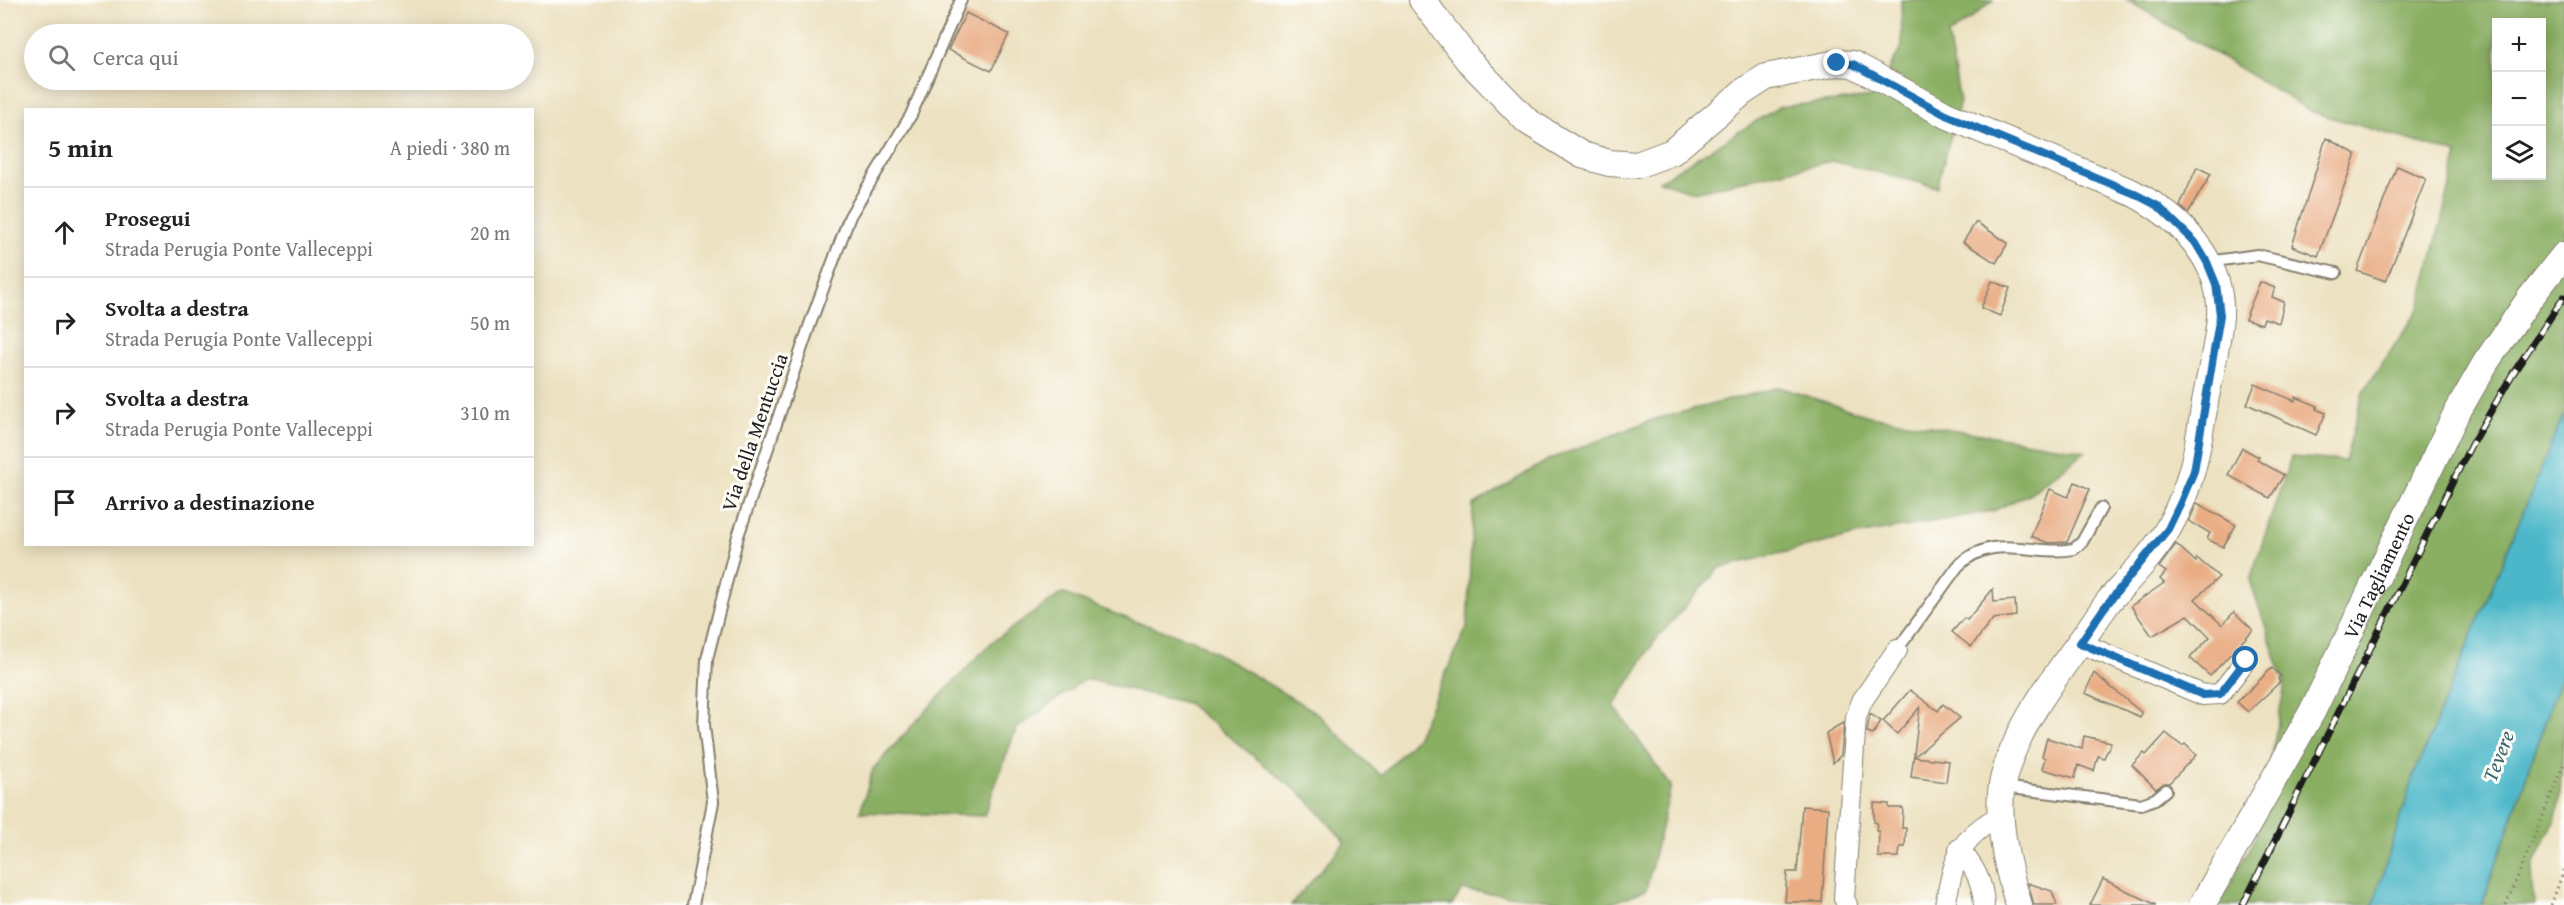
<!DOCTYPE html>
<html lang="it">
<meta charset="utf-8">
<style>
body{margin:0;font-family:"Gentium Book Plus",serif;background:#f2f2f2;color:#222}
.controls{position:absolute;right:18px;top:18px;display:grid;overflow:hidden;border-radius:0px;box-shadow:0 3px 15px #0003}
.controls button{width:54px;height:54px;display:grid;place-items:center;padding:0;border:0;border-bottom:2px solid #e0e0e0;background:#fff;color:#222;font:30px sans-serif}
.stop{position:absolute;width:18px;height:18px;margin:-14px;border:4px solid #1f6fb2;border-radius:50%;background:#fff}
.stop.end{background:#1f6fb2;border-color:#fff;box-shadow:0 2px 6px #0008}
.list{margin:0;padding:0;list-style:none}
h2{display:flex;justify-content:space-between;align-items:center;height:78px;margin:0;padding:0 24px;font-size:26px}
h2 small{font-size:20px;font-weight:400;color:#767676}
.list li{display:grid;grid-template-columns:39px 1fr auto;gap:18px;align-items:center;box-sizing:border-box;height:90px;padding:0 24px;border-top:2px solid #e0e0e0}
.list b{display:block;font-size:22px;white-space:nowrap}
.list p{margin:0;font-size:20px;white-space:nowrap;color:#767676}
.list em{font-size:20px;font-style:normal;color:#767676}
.icon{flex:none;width:33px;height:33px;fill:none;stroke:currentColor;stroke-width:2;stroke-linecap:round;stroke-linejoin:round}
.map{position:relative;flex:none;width:2564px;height:905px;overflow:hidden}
.search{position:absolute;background:#fff;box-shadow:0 3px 15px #0003;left:24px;top:24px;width:510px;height:66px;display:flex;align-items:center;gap:15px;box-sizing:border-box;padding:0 21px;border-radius:33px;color:#767676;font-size:22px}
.panel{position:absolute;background:#fff;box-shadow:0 3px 15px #0003;left:24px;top:108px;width:510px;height:438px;border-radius:0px}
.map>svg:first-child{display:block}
</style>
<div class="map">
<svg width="2564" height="905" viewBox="0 0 2564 905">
<rect width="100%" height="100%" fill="#fdfcf7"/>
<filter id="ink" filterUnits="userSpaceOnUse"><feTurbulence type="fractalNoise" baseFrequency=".0167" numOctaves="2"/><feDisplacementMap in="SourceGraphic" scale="12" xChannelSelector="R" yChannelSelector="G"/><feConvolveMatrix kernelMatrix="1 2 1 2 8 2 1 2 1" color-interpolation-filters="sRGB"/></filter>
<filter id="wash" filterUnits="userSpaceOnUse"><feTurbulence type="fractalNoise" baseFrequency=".008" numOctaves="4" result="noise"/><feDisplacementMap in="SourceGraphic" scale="24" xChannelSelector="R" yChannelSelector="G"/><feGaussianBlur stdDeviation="1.35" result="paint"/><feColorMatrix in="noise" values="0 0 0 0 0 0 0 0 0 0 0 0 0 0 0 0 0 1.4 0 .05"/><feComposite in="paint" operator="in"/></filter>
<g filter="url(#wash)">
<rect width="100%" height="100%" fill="#ece1c0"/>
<g fill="#8aaf64" stroke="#536640" stroke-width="1.5" fill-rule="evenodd">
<polygon points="1901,0 1994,0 1948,36 1960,102 1937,187 1832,161 1693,192 1659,181 1779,107 1873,97 1902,47"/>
<path d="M2127 0H2564V414L2416 771 2374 905H2218L2256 837 2285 685 2250 580 2291 457 2345 461 2363 392 2419 309 2458 154 2312 112ZM2496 22H2542V176H2496Z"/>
<polygon points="1779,387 1869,416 2086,451 2031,493 1993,511 1857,535 1719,568 1654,642 1614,706 1671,786 1646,890 1607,905 1598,905 1462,890 1452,905 1291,905 1345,842 1307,799 1187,703 1085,679 1016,729 984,816 860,812 873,769 919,718 992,642 1062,593 1131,620 1196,641 1317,713 1381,776 1416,738 1467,627 1473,505 1548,460 1652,420"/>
<path d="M2564 667C2564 712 2564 773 2557 814 2544 850 2522 863 2536 905H2482Z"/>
</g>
<polygon fill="#4cb7c9" stroke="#346a72" stroke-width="1.5" points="2564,414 2564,667 2482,905 2373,905 2412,780"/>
<g id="blocks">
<g fill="#e9ac83">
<polygon points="966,13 1009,34 991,71 948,50"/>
<polygon points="2326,138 2356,154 2318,256 2292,246"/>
<polygon points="2397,166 2426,179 2386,281 2357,271"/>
<polygon points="2197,167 2211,174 2188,213 2180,206"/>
<polygon points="1976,222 2008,243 1996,263 1963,242"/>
<polygon points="1992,281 2010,288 2000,316 1981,308"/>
<polygon points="2260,282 2275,288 2272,297 2284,302 2279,323 2264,318 2262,324 2245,319"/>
<polygon points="2255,384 2295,401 2296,397 2318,406 2316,409 2326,413 2316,435 2247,404"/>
<polygon points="2242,448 2259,457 2257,460 2284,475 2270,498 2228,475"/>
<polygon points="2075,482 2090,489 2067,542 2048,543 2031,536 2050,489 2068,497"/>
<polygon points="2197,503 2236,525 2223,547 2207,539 2210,533 2189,521"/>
<polygon points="2176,544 2196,562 2197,558 2219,577 2195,599 2222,625 2234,612 2253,630 2210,676 2190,658 2210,637 2188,615 2152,636 2131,606 2164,583 2160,579 2166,572 2159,567"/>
<polygon points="1993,589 1994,602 2015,600 2016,616 1993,619 1971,647 1952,632 1964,618 1967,620"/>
<polygon points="2272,668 2281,676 2278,679 2280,682 2248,712 2237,702"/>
<polygon points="2094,673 2142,713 2140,717 2085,693"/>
<polygon points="1910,690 1938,711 1943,704 1960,718 1914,757 1949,761 1946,782 1911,777 1920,707 1897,734 1883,721"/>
<polygon points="1870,714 1881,721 1873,734 1867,732"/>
<polygon points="1844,722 1841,755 1833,763 1826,733"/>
<polygon points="2166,733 2182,746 2185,744 2196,755 2169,783 2164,783 2156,789 2132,765 2144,753 2146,755"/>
<polygon points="2084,736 2111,742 2104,758 2098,756 2094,771 2078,765 2075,778 2042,769 2045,758 2042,756 2047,738 2082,749"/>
<polygon points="1874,803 1889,804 1889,808 1903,808 1902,828 1906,828 1905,847 1900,847 1899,857 1878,857 1879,831 1876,831 1877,823 1874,822"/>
<polygon points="1802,806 1828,808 1822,902 1785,902 1787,872 1797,872"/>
<polygon points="2103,879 2156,905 2090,905"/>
<polygon points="2028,883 2052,891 2057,905 2034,905"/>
</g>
</g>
</g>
<g filter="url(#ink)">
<use href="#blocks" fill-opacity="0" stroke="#847e6e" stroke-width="1.5"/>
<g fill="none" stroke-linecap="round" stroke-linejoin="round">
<defs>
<g id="service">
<polyline points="2208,262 2257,255 2336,273"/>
<path d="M1897 650 1958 566C1993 531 2033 557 2074 549L2082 542 2101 508"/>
<polyline points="2002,787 2141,804 2155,799 2166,790"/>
<polyline points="693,905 713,802 704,725 707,659 738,536 810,324 850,216 911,115 961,0"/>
</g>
<g id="minor">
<polyline points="2080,643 2203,695 2220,694 2246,660"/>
<path d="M1959 849C1974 866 1983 882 1984 905"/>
<polyline points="1847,905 1844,898 1856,717 1862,701 1897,650"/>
<path d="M1945 905C1954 862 1957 838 2000 816"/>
</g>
<g id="tertiary">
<path d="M1422 0 1468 60 1527 121 1582 155 1609 163 1637 165 1672 152 1743 92 1766 77 1837 63 1853 64 1946 115 2133 193C2179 217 2223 260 2220 316 2218 344 2210 374 2205 402 2198 447 2192 486 2169 527 2154 554 2129 578 2109 601 2099 614 2090 629 2080 642 2051 682 2017 728 2004 776 1994 812 2007 869 2019 905"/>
<path id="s1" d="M2202 905 2312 712 2455 416 2486 362 2530 298 2564 255"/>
</g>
</defs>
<use href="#service" stroke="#847e6e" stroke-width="14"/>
<use href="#minor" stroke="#847e6e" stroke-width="22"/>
<use href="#tertiary" stroke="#847e6e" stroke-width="28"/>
<g stroke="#847e6e" stroke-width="3" stroke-dasharray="1.5 4.5" stroke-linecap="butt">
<polyline points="2506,905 2564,764"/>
<polyline points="2551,905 2564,870"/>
</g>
<use href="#service" stroke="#fff" stroke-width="10"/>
<use href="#minor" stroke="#fff" stroke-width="20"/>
<use href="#tertiary" stroke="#fff" stroke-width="26"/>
<defs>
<polyline id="rail" points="2243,905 2471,445 2512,375 2564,297"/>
</defs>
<use href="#rail" stroke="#1c1c1c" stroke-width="7"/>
<use href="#rail" stroke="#fdfcf7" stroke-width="4.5" stroke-dasharray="14" stroke-linecap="butt"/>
</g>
</g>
<g fill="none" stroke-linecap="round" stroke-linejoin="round" filter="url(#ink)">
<polyline stroke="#1f6fb2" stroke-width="8" points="1837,63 1853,64 1946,115 2133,193 2158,206 2195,242 2207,262 2216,284 2220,315 2194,471 2181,502 2168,529 2104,608 2080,643 2203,695 2220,694 2246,660"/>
</g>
<g text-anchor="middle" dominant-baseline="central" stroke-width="6" stroke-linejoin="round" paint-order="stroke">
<g font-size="20" fill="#1c1c1c" stroke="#fdfcf7">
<text transform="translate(754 432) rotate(-71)">Via della Mentuccia</text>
<text stroke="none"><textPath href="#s1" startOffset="374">Via Tagliamento</textPath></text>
</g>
<g font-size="21" font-style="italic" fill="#32626a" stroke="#fdfcf7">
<text transform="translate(2498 756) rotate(-69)">Tevere</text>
</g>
</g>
</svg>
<div class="controls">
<button>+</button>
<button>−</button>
<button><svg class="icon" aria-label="layers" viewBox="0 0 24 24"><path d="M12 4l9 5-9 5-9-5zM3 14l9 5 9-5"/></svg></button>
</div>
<div class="stop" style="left:2246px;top:660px"></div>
<div class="stop end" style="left:1837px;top:63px"></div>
<div class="search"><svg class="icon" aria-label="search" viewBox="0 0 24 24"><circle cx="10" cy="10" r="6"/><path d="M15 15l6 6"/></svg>Cerca qui</div>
<section class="panel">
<h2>5 min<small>A piedi · 380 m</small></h2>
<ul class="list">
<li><svg class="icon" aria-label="ahead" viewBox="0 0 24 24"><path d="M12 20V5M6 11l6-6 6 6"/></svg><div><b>Prosegui</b><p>Strada Perugia Ponte Valleceppi</p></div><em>20 m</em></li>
<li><svg class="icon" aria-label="right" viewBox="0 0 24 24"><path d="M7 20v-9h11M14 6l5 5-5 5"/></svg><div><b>Svolta a destra</b><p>Strada Perugia Ponte Valleceppi</p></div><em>50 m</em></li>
<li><svg class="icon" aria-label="right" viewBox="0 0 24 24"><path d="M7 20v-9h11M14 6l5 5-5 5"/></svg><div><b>Svolta a destra</b><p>Strada Perugia Ponte Valleceppi</p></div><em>310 m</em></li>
<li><svg class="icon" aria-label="arrive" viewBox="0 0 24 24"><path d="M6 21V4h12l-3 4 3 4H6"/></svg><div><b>Arrivo a destinazione</b></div></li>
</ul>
</section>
</div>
